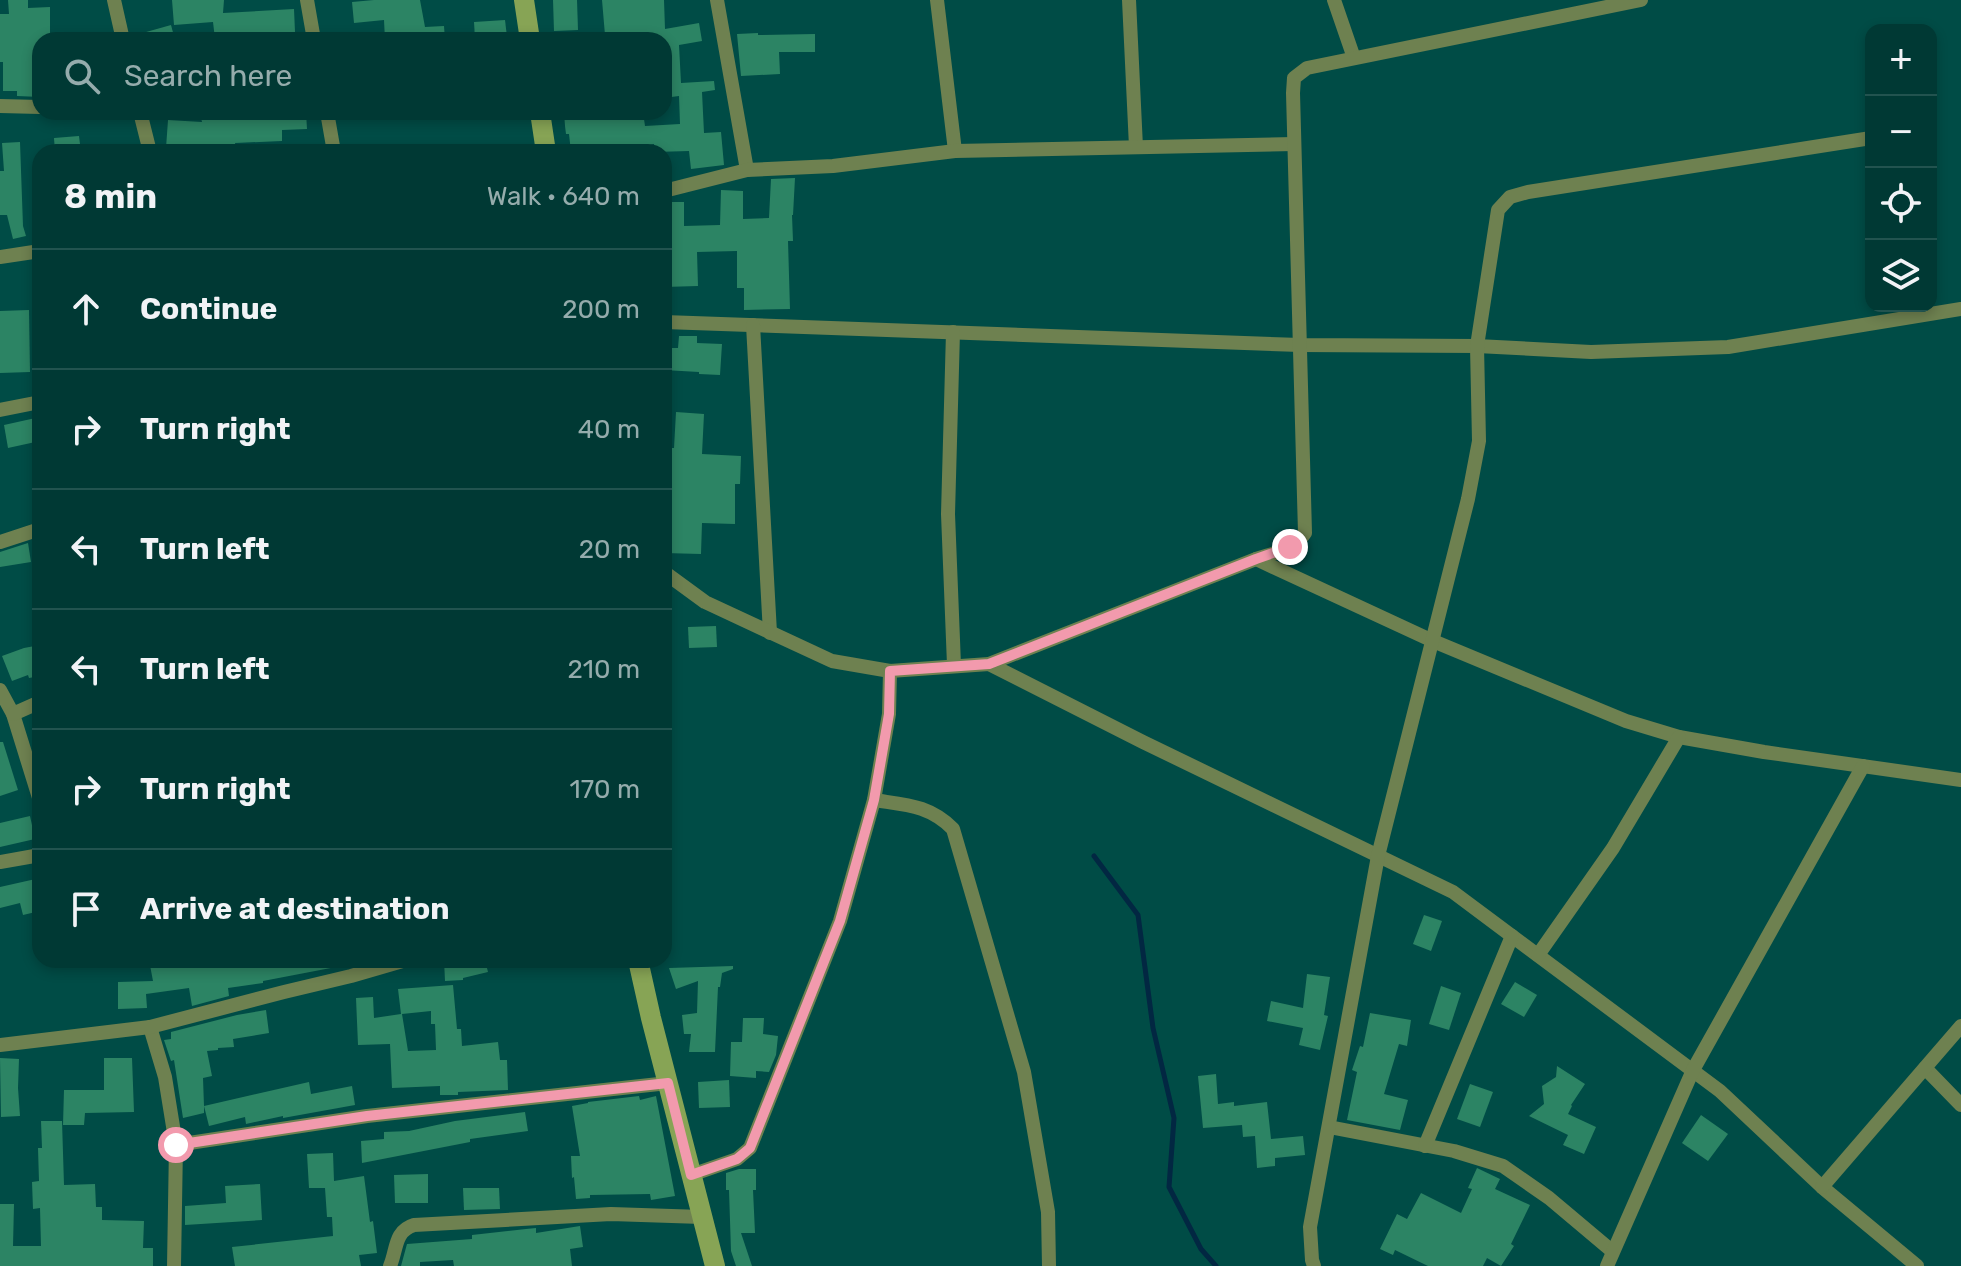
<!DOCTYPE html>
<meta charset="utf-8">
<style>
body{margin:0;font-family:Rubik,sans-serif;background:#0a403c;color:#f1f3f6}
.controls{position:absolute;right:24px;top:24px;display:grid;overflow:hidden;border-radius:16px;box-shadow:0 4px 12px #0003}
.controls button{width:72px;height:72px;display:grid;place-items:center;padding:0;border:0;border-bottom:2px solid #22534f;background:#003934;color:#f1f3f6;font:40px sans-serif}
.stop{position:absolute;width:24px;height:24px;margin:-18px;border:6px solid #f29aad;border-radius:50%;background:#fff}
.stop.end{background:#f29aad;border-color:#fff;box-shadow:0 2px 8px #0008}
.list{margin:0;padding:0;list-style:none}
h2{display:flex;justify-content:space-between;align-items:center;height:104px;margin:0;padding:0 32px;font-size:34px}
h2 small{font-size:26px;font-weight:400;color:#95acac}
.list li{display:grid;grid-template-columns:52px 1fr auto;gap:24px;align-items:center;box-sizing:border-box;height:120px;padding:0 32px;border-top:2px solid #22534f}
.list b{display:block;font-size:30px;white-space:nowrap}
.list em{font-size:26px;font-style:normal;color:#95acac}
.icon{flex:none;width:44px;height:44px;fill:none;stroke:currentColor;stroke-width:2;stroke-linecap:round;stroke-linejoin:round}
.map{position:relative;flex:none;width:1961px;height:1266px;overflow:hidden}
.search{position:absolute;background:#003934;box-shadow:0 4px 12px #0003;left:32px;top:32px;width:640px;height:88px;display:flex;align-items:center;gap:20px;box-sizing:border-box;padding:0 28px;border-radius:24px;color:#95acac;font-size:30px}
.panel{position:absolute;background:#003934;box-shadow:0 4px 12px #0003;left:32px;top:144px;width:640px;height:824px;border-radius:24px}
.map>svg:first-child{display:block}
</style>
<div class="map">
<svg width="1961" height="1266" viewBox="0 0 1961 1266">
<rect width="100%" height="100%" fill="#004c46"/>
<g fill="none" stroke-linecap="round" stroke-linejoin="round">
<polyline stroke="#022742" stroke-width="5" points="1094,856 1138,915 1153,1028 1174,1118 1169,1187 1201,1249 1216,1266"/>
</g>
<g fill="#2c8464" fill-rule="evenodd">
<polygon points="8,0 28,0 28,8 50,7 50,40 40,40 40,97 17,96 17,91 3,91 3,62 0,62 0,14 9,14"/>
<polygon points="172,0 224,0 223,13 294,9 295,32 293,32 293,40 215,39 213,22 174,25"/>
<polygon points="374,0 420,0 425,27 444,26 445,40 385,40 384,20 354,23 352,2"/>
<polygon points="553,0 577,0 578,30 554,31"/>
<polygon points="602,0 664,0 665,29 699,23 702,41 679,45 681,83 714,81 715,90 702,92 704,133 721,132 724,165 691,169 689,151 655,152 654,144 617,151 571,152 569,134 566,134 565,126 564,112 643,112 645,126 680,124 679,96 664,98 664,40 646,40 646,33 605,35"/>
<polygon points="505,20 507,37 475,39 474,22"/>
<polygon points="171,25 175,40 133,40 132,36"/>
<polygon points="758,33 758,35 815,34 815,52 779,52 780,74 741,76 737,34"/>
<polygon points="306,112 307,129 282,130 282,141 235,143 237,152 179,152 179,149 166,148 168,120 202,122 201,118 229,113"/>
<polygon points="79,136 81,152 55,152 54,138"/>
<polygon points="20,142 23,226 26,236 13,239 7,215 0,215 0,171 4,171 2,143"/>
<polygon points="795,178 793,215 792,215 793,241 788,241 790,309 744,310 744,288 737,288 737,251 697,252 698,286 664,287 664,202 684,202 684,226 720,225 721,190 743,191 743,219 769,218 771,179"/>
<polygon points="29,310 30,372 0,373 0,311"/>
<polygon points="679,336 697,336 697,343 722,344 720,375 699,374 699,372 664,370 664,348 678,348"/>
<polygon points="676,412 704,414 702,454 741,456 740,484 735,484 735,524 702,523 701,554 664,553 664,484 671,484 671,448 674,448"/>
<polygon points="40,417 40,441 8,448 4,425"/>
<polygon points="28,543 31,562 0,567 0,552"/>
<polygon points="716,626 717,647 689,648 688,627"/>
<polygon points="40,645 40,676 29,678 28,675 12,681 2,656 24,648"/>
<polygon points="0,742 3,742 18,790 0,796"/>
<polygon points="30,816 35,839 0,847 0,823"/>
<polygon points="40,878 40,911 23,915 20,903 0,908 0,887"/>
<polygon points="1424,915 1442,921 1431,951 1413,944"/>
<polygon points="149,960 336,960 336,967 263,981 263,983 228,988 229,996 192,1006 189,988 146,994 147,1008 118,1009 118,982 153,981"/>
<polygon points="444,960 485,960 488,972 463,978 463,980 445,981"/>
<polygon points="733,966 733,969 722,973 720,987 718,987 715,1052 689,1052 691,1034 684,1034 682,1015 697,1013 698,981 676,989 669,968"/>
<polygon points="1307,974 1330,977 1324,1015 1328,1016 1320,1050 1299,1045 1303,1028 1267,1021 1271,1001 1303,1008"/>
<polygon points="1515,982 1537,995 1524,1017 1501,1004"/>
<path d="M453 985 457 1029H461L462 1046 498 1042 500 1060H507L508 1090 458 1092V1095H440V1086L392 1088 390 1044 358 1045 356 998 373 997 374 1018 401 1014 398 989ZM431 1011V1024H435L436 1050 408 1051 402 1014Z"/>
<polygon points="1441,986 1461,993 1449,1030 1429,1024"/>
<polygon points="266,1010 269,1033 233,1039 234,1047 218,1048 218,1050 207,1051 212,1076 203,1078 204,1106 309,1082 311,1094 352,1086 355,1105 283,1118 283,1116 246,1124 245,1117 209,1126 204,1106 204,1113 183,1118 174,1060 171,1061 164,1040 171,1039 171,1032 237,1015"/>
<polygon points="1370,1013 1411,1020 1407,1046 1399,1044 1384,1094 1408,1100 1400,1130 1347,1120 1357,1072 1352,1070 1360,1046 1363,1047"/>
<polygon points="743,1018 764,1018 763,1034 778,1036 776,1055 769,1072 756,1071 756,1078 730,1076 731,1042 742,1042"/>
<polygon points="0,1058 19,1059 18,1088 20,1116 1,1117"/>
<polygon points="104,1058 132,1058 134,1112 85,1113 84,1125 63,1125 64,1090 104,1090"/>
<polygon points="1557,1066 1585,1084 1571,1105 1572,1106 1568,1114 1596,1127 1584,1154 1563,1145 1568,1135 1529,1116 1544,1104 1542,1086 1556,1077"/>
<polygon points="1216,1074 1218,1104 1234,1102 1234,1106 1267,1102 1271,1139 1303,1136 1305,1155 1275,1158 1275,1166 1257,1168 1255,1136 1243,1137 1242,1125 1203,1128 1198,1076"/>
<polygon points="729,1080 730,1107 699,1108 698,1082"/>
<polygon points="1470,1084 1493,1092 1480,1127 1457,1119"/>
<polygon points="639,1096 640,1100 656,1096 675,1196 651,1200 650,1194 590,1195 590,1198 576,1199 574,1177 572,1178 571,1156 580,1156 572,1106 588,1103 588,1102"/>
<polygon points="525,1112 528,1131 470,1139 470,1142 362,1163 361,1141 384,1139 384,1132 409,1131 455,1121"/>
<polygon points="1701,1115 1728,1134 1708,1161 1682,1143"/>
<polygon points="41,1121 62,1121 64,1185 95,1184 96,1207 102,1207 102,1220 144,1221 143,1248 153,1248 153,1266 0,1266 0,1204 14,1204 13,1246 41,1246 40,1208 33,1209 32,1182 39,1181 38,1148 42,1148"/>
<polygon points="333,1153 334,1181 364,1176 370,1222 373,1221 377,1253 359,1255 361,1266 235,1266 232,1247 333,1236 332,1217 327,1217 325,1188 309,1188 307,1154"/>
<polygon points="1477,1168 1500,1179 1495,1189 1530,1205 1511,1244 1514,1246 1501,1266 1487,1258 1483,1266 1428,1266 1395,1250 1393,1255 1380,1249 1397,1214 1407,1219 1421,1193 1461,1213 1472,1189 1468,1188"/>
<polygon points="739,1169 756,1169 756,1190 753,1190 755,1233 741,1233 752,1266 736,1266 731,1251 729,1190 726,1190 726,1173"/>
<polygon points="428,1174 428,1203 395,1203 394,1175"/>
<polygon points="260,1184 262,1220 185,1225 185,1206 226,1203 225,1186"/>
<polygon points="463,1188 499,1188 500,1209 464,1210"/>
<polygon points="580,1226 583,1247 570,1249 572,1266 454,1266 453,1260 420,1262 420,1266 401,1266 407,1244 472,1239 472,1235 526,1229 536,1228 536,1233"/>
</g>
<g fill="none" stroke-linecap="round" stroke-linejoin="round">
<g stroke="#6e8150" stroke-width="14">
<polyline points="114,0 123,40"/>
<polyline points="307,0 314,40"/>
<polyline points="717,0 747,170"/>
<polyline points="937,0 955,151"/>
<polyline points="1129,0 1136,147"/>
<polyline points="1334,0 1354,58"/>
<polyline points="0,106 40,107"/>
<polyline points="140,112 150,152"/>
<polyline points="327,112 334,152"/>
<polyline points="664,191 747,170 833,166 955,151 1294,144"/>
<polyline points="0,257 40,251"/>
<polyline points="664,322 1300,345 1477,346 1591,352 1728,347 1961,309"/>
<polyline points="753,325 770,633"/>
<polyline points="953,332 948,514 954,665"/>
<polyline points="0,410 40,402"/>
<polyline points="0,542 40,529"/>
<polyline points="1256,559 1433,641 1626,721 1679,737 1764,752 1961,780"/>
<path d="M664 572 705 602 832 661 890 671 989 664 1256 559C1274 553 1294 550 1305 533L1293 93 1294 78 1307 68 1641 0"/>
<polyline points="989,664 1143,742 1453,892 1720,1091 1822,1187 1917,1266"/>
<polyline points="0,690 13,714 40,801"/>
<polyline points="13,714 40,702"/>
<path d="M874 800C906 805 929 805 953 829L1024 1072 1048 1212 1049 1266"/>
<polyline points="0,862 40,855"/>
<polyline points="1538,955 1613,848 1679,737"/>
<polyline points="150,1027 165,1077 176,1145 174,1266"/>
<polyline points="0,1045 150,1027 284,992 351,976 406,960"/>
<polyline points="1925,1068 1961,1105"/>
<polyline points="1329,1127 1454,1151 1503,1166 1549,1198 1612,1251"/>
<polyline points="176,1145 367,1116 668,1083"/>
<polyline points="1425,1146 1512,936"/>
<polyline points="691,1175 737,1159 750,1148 840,921 874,800 889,714 890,671"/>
<polyline points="1822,1187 1961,1026"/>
<path d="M390 1266C397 1250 394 1231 414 1225L611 1214 702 1217"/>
<polyline points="1314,1266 1312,1260 1310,1227 1378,856 1468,499 1479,441 1477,346 1498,210 1510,197 1528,192 1871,138"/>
<polyline points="1607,1266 1693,1070 1863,766"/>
</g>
<g stroke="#87a455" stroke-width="20">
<polyline points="524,0 530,40"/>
<polyline points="540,112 546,152"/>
<polyline points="638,960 651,1018 715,1266"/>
</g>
</g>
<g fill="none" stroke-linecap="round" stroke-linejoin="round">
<polyline stroke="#f29aad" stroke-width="10" points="176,1145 367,1116 668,1083 691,1175 737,1159 750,1148 840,921 874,800 889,714 890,671 989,664 1256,559 1290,547"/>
</g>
</svg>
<div class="controls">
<button>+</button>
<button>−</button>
<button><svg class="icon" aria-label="locate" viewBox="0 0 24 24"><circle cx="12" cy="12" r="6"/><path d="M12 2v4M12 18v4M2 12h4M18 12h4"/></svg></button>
<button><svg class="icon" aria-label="layers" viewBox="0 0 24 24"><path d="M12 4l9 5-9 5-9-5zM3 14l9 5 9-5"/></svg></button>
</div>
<div class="stop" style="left:176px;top:1145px"></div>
<div class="stop end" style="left:1290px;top:547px"></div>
<div class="search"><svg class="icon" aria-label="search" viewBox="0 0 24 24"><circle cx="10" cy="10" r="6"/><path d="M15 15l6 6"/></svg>Search here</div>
<section class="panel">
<h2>8 min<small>Walk · 640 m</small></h2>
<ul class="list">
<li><svg class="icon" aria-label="ahead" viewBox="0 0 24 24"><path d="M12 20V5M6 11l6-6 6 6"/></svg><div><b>Continue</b></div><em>200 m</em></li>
<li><svg class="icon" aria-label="right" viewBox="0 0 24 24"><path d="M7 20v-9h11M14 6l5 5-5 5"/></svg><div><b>Turn right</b></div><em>40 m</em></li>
<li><svg class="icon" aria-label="left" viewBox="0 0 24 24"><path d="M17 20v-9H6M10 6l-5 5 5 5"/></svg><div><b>Turn left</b></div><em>20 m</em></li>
<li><svg class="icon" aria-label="left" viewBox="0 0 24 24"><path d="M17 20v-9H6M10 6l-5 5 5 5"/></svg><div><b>Turn left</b></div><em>210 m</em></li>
<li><svg class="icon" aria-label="right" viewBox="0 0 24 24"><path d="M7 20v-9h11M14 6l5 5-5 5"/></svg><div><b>Turn right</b></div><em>170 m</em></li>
<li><svg class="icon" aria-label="arrive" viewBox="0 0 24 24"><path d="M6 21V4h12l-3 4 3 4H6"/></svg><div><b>Arrive at destination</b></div></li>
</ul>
</section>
</div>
